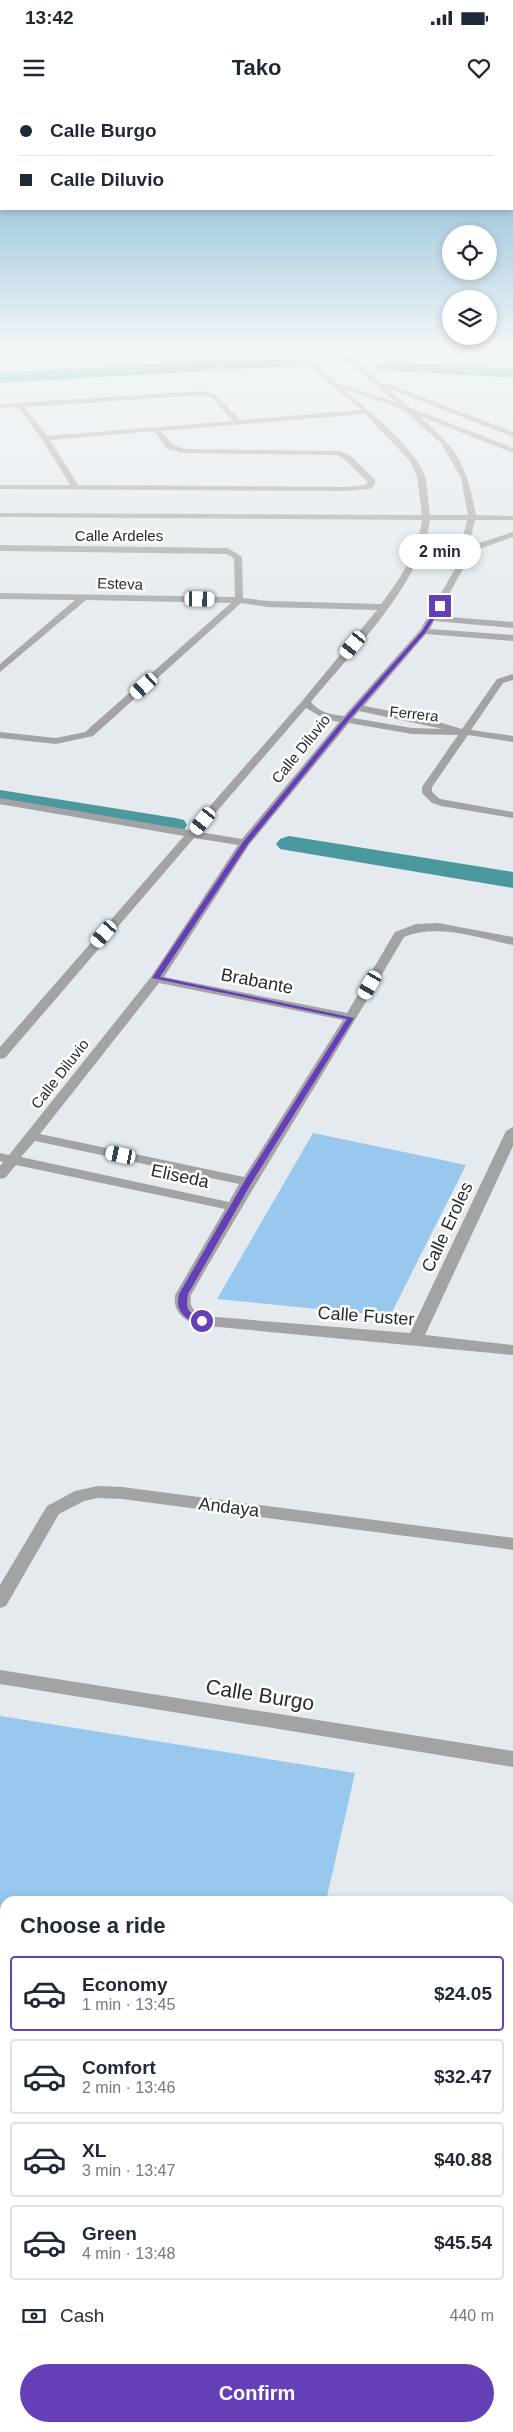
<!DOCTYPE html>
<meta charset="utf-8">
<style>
body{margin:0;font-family:Arial,sans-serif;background:#f2f2f3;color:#1f2937;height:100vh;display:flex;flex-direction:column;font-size:19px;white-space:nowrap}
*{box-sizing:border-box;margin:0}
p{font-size:16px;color:#747a83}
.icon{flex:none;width:28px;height:28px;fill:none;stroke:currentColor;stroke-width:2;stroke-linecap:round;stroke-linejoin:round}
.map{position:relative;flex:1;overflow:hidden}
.sheet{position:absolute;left:0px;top:1796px;width:514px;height:536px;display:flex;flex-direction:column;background:#fff;border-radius:15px 15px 0 0;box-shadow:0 2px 8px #0003}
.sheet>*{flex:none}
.banner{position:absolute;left:0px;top:0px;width:514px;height:110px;box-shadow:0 2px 8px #0003;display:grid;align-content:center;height:110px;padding:0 20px;background:#fff}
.buttons{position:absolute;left:442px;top:125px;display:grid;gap:10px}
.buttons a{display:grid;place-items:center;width:55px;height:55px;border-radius:50%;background:#fff;box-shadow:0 2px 8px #0003;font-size:25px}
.end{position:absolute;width:22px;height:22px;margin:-11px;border:6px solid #643fb7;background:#fff;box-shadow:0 0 0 2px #fff}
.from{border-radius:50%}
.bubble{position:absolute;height:35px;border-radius:18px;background:#fff;box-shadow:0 2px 8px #0003;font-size:16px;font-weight:600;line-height:35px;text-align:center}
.car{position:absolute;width:15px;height:30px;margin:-15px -8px;border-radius:6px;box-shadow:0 0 4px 1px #0007;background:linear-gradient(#fff 24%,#345 0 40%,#fff 0 76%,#345 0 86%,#fff 0)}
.banner b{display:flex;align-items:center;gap:18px;height:48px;font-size:19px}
.banner b+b{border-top:1px solid #e0e1e3}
.banner i{width:12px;height:12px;background:#1f2937}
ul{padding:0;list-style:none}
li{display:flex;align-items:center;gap:15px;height:75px;margin:0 10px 8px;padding:0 10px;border:2px solid #e0e1e3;border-radius:5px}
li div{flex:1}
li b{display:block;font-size:19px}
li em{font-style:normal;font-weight:600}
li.selected{border-color:#643fb7}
li>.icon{width:45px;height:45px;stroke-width:1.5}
h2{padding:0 20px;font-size:22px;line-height:60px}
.pay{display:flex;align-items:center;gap:12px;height:55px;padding:0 20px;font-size:19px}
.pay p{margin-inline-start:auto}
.button{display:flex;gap:10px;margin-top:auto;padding:10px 20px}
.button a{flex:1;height:58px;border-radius:30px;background:#643fb7;color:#fff;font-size:20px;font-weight:600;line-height:58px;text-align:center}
.status{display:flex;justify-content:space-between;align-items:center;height:35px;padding:0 25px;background:#fff;direction:ltr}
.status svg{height:14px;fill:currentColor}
header{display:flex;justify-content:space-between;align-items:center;height:65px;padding:0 20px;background:#fff;font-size:22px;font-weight:600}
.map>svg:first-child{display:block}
.green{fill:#98c8ed}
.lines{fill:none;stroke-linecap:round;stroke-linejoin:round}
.canal{fill:#4c989f;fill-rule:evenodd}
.minor{fill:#a3a3a5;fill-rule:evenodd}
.route{fill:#643fb7}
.labels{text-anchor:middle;stroke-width:5;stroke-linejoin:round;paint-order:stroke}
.far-street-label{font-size:15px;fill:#282a2c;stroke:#fff}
.street-label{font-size:18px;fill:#282a2c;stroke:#fff}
.near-street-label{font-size:21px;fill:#282a2c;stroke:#fff}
</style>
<div class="status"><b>13:42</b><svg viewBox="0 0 49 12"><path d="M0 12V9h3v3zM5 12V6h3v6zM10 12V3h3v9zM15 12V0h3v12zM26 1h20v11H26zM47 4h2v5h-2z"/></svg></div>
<header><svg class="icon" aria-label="menu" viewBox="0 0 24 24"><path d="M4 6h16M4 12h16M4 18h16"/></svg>Tako<svg class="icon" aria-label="heart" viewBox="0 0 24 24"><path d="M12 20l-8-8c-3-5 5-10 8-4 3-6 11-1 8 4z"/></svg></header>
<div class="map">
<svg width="513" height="2332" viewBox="0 0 513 2332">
<rect width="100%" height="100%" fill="#e4eaee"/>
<!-- green -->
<g class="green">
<path d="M313 1033 466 1065 390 1216 217 1199Z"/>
<path d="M0 1616 355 1673 326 1801H5V1811L0 1810Z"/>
</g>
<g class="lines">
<!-- canal -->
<g class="canal">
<path d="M292 258 300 263 297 266 0 283V273L179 262Z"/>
<path d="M384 262 513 268V278L379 270 376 267Z"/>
<path d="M0 690 175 718 184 720 187 725 184 730 175 732 0 704Z"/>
<path d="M289 736 513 772V788L280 749 276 744 280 739Z"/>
</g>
<!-- minor -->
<g class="minor">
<path d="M286 247H293L337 283 395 302 331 247 452 249 468 247 465 251 452 253 343 251 384 285 389 284 513 332V337L387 288 409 307 513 348V353L419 316C459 351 466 363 476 415L513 416V420H475L468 449 476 444 513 432V437L482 448 466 458 464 467 437 516 513 522V528L434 521 430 529 513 535V541L426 534 364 606 422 617 462 629 497 579 513 574V580L503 583 471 630 513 636V642L468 635 432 687V692L440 699 513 712V718L441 706 432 703 422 693V687L458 635 412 634 349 623 249 745 164 877 347 913 395 832 416 824 438 823 513 837V845C478 838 438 823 404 837 334 958 259 1075 191 1195 189 1207 193 1211 204 1216L410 1233 506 1031 513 1027V1046L425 1235 513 1245V1255L197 1225C182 1219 173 1211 175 1195L225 1109 16 1065 5 1078 0 1079V1066L3 1062 0 1061V1053L9 1055 151 877 238 745 194 738 5 958 0 959V947L184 736 0 704V698L189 730 303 600 377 510 268 507 241 503 93 636 56 644 0 638V632L56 638 85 632 231 503 86 500 0 572V564L75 500 0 499V493L235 497 234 458 226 454 0 451V445L228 448 242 457 243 498 268 501 381 504C401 478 417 453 422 420L0 417V413L422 415 417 376 410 361 365 314 161 331 173 345 184 349 341 351 351 356 375 380V384L370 389 344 391 0 389V385H70L42 339 18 307 0 308V304L202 291 215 294 240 320 361 310ZM343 289 404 310 441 343 461 378 468 415H430C428 403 428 388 425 376 417 350 365 307 343 289ZM202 295 211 297 233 321 47 336 25 307ZM154 331 167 349 184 353 337 355 345 360 368 382 365 385 344 387 78 385 50 340ZM430 420H467L456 467 420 530 344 616C332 615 318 612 311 602 351 553 422 483 430 420ZM306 608 325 619 339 622 242 739 199 732ZM359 611 443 629 412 628 353 618ZM159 883 343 920 244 1077 40 1034ZM35 1041 239 1084 229 1102 21 1057Z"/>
<path d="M98 1386 122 1387 513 1438V1450L122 1399 98 1398 84 1401 59 1414 6 1506 0 1508V1485L47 1406 75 1391Z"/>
<path d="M0 1570 513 1651V1667L0 1584Z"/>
<path d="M0 1838 5 1839V1857L0 1856Z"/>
<path d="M509 1921 513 1922V1942L509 1941Z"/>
<path d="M0 2190 5 2191V2215L0 2214Z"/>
<path d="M509 2285 513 2286V2312L509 2311Z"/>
</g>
</g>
<!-- sky -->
<linearGradient id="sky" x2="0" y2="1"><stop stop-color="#69a9cb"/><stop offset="0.43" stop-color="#f3f6f7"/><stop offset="1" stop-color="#f3f6f7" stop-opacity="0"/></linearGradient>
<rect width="513" height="574" fill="url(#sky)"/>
<!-- route -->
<path class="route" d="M438 505 442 506 426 532 348 621 248 744 160 877 354 918 252 1082 188 1194C184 1217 194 1211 206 1221 199 1227 184 1219 180 1210 177 1205 178 1200 179 1194L244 1082 347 919 152 878 243 742 344 619 422 531Z"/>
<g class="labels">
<!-- far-street labels -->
<g class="far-street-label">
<text x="119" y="441">Calle Ardeles</text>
<text transform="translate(120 484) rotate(2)" y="5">Esteva</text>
<text transform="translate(414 614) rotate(6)" y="5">Ferrera</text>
<text transform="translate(301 649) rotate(-51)" y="5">Calle Diluvio</text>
<text transform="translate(60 974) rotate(-52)" y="5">Calle Diluvio</text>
</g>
<!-- street labels -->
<g class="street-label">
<text transform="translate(257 881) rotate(11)" y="6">Brabante</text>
<text transform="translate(180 1076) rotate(12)" y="6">Eliseda</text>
<text transform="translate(447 1127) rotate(-65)" y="6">Calle Eroles</text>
<text transform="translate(366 1216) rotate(4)" y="6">Calle Fuster</text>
<text transform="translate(229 1407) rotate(7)" y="6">Andaya</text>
</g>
<!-- near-street labels -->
<g class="near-street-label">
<text transform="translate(260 1595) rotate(9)" y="7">Calle Burgo</text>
</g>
</g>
</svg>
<div class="buttons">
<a><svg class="icon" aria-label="locate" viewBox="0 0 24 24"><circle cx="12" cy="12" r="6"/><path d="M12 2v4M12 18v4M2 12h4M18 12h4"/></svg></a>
<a><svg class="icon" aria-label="layers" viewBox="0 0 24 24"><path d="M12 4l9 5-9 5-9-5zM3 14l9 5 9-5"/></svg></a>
</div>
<i class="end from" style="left:202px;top:1221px"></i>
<i class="end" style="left:440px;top:506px"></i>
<div class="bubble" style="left:399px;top:434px;width:82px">2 min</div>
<i class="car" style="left:200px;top:499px;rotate:91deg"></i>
<i class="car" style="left:353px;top:545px;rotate:219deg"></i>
<i class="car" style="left:144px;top:586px;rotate:228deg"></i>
<i class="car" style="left:203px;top:721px;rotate:219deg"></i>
<i class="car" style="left:104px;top:834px;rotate:221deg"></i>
<i class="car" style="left:370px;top:885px;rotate:210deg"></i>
<i class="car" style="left:121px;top:1055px;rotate:282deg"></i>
<div class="banner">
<b><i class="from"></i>Calle Burgo</b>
<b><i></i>Calle Diluvio</b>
</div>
<section class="sheet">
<h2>Choose a ride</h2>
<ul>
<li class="selected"><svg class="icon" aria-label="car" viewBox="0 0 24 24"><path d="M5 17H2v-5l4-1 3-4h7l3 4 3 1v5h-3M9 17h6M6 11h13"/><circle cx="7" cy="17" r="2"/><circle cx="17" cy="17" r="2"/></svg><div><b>Economy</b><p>1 min · 13:45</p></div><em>$24.05</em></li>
<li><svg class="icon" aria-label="car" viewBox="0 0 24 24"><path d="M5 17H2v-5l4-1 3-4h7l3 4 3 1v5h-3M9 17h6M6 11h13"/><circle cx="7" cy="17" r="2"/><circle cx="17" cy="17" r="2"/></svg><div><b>Comfort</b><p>2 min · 13:46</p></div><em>$32.47</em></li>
<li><svg class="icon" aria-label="car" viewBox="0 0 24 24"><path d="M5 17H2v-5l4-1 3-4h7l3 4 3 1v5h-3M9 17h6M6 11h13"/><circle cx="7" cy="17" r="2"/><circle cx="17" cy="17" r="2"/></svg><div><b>XL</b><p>3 min · 13:47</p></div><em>$40.88</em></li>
<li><svg class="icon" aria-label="car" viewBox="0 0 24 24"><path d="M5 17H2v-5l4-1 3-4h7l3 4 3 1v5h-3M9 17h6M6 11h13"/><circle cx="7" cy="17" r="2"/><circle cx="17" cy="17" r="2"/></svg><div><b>Green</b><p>4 min · 13:48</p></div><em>$45.54</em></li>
</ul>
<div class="pay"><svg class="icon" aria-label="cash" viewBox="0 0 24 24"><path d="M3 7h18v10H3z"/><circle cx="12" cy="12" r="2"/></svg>Cash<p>440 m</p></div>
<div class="button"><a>Confirm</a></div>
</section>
</div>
